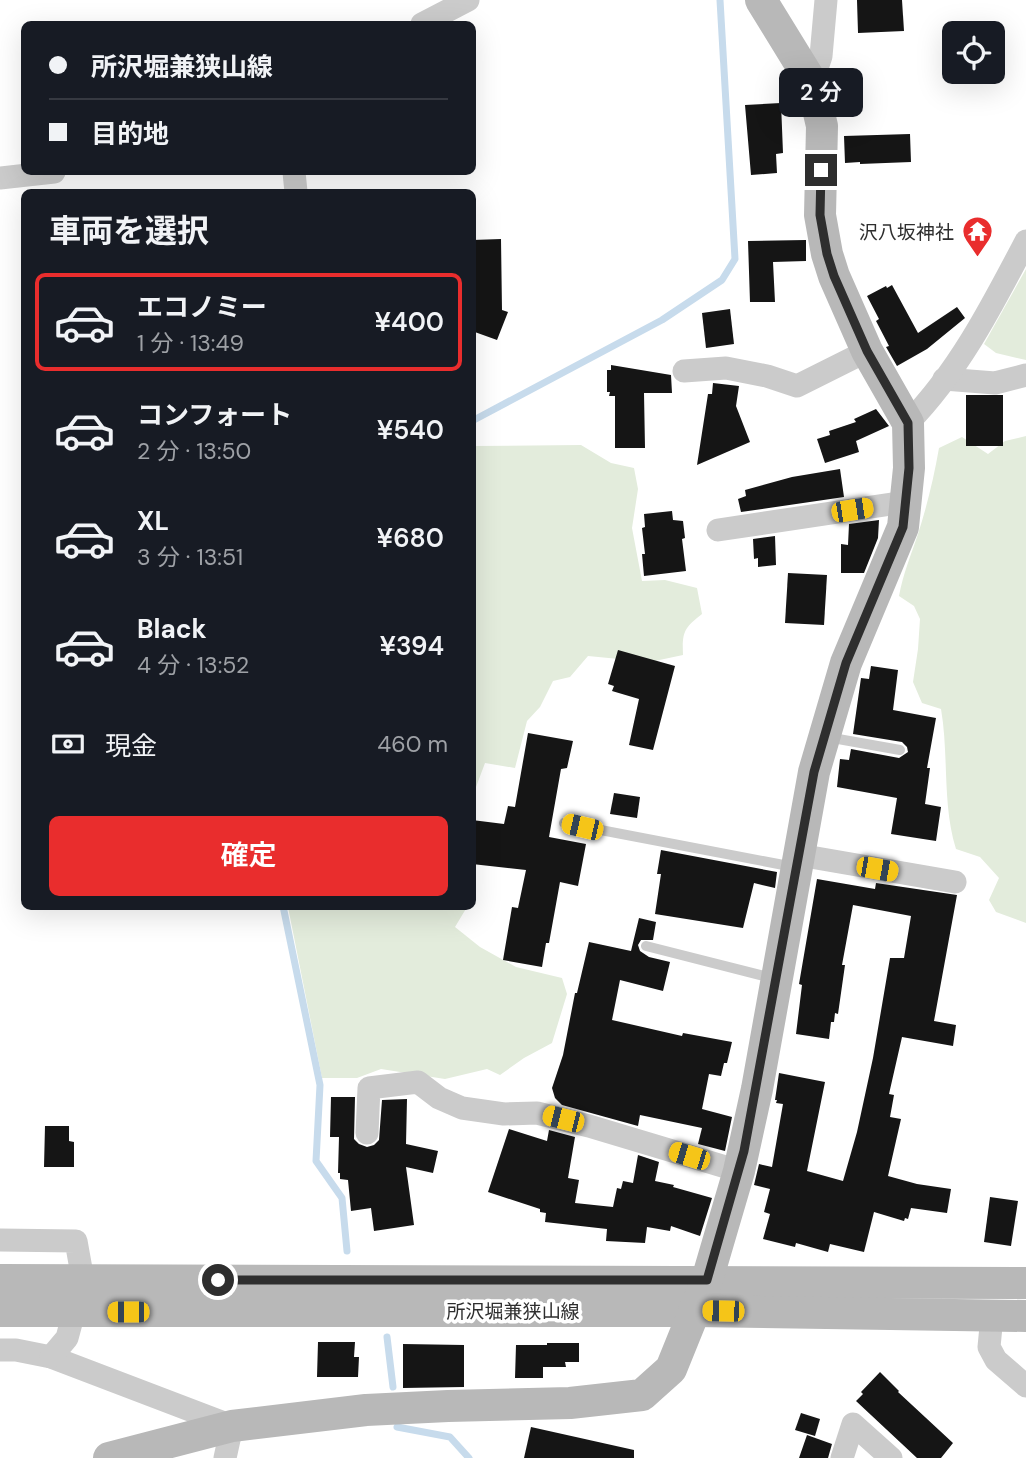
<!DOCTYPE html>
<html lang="ja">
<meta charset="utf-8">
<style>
body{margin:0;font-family:"DM Sans","Noto Sans JP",sans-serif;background:#20242c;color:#f1f3f6;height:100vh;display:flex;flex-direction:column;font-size:26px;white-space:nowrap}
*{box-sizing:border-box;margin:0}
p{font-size:23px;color:#9ea1a6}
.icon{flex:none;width:38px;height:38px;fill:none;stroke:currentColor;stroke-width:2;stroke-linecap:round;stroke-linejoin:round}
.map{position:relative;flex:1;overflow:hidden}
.sheet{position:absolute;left:21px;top:189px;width:455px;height:721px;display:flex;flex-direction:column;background:#171b24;border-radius:10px;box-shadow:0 7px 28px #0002}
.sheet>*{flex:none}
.hud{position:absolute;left:21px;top:21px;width:455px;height:154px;border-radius:10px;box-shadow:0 7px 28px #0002;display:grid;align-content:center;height:154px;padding:0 28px;background:#171b24}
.tools{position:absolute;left:942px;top:21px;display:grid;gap:14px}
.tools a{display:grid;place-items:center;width:63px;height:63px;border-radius:10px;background:#171b24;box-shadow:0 7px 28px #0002;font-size:35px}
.end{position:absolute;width:32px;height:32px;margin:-16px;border:9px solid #2e2e2e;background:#fff;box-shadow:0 0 0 4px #fff}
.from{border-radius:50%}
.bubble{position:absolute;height:49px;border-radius:10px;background:#171b24;box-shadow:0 7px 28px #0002;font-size:23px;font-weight:600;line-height:49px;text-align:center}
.car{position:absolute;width:21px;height:42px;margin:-21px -10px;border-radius:9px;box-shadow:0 0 5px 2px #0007;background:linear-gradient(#f5c518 24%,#345 0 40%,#f5c518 0 76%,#345 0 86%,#f5c518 0)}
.hud b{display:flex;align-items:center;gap:24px;height:66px;font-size:26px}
.hud b+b{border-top:2px solid #363941}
.hud i{width:18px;height:18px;background:#f1f3f6}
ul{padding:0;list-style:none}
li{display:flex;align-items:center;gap:21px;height:98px;margin:0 14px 10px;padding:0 14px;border:4px solid transparent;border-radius:10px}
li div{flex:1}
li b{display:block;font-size:26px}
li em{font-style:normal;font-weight:600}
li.on{border-color:#e92d2d}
li>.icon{width:63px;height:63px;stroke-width:1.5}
h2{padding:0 28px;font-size:32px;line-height:84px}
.pay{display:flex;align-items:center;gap:18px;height:77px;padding:0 28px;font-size:26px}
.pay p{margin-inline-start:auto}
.button{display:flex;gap:14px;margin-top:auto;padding:14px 28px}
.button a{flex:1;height:80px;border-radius:10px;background:#e92d2d;color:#fff;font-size:28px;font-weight:600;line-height:80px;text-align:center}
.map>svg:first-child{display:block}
.green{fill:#e3ecdc}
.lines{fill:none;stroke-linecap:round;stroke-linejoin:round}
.stream{stroke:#c7dbec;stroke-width:7}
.building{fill:#151515}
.lane{stroke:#cbcbcb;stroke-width:10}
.street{stroke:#cbcbcb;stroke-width:23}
.secondary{stroke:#b8b8b8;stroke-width:32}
.route{stroke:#2e2e2e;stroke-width:9}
.labels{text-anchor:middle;stroke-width:7;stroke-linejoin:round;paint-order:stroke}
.poi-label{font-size:19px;fill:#2e2e2e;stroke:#fff;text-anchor:end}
.street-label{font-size:19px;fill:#2e2e2e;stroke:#fff}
</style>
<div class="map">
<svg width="1026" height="1458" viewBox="0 0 1026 1458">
<rect width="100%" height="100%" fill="#fff"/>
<!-- green -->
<g class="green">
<path d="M1026 269V360L996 353 984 344Z"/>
<path d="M1026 436V923L996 912 989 900 999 878 980 857 956 849C942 804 949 755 941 709L922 703 913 682 918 649 920 619 914 606 899 596C903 574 911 555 918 534 927 506 934 477 939 448L962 437 988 454 1005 441Z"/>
<path d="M581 445 611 463 634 468 638 489 632 528 642 581 665 580 697 588 702 614C684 628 682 632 683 655L650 662 588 656 570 677 553 681 540 707 527 721 515 768 485 763 473 795V446Z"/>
<path d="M288 907H467L455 927 480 947 516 967 562 978 567 994 552 1043 524 1058 500 1075 487 1069 445 1079 381 1069 357 1078H322Z"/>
</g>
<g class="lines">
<!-- stream -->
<g class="stream">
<path d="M472 421 662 320 722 280 735 259 720 0"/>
<path d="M283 906 320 1085 316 1161 342 1198 347 1251"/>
<path d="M387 1337 393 1387"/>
<path d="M397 1427 450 1437 469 1458"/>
</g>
</g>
<!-- building -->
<g class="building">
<path d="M857 0H902L904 31 858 33Z"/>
<path d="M781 103 783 153 776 154 777 173 751 175 745 105Z"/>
<path d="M910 134 911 162 860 164V162L845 163 844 136Z"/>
<path d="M501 239 502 310 508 312 497 340 472 331V240Z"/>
<path d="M806 240V261L773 262 775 302H750L748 241Z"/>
<path d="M892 285 918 333 957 307 965 318 927 349 897 366 886 347 889 346 876 321 879 319 867 296 886 286 887 288Z"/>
<path d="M730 309 734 344 706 348 702 313Z"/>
<path d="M611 365 671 375 672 393H644L645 448H615V396H609L610 392H607V370H611Z"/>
<path d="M713 383 739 386 736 406 750 442 697 465 708 394H712Z"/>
<rect x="966" y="395" width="37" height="51"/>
<path d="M876 409 889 426 856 441 859 452 825 463 817 439 830 435 829 431 856 422 854 419Z"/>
<path d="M840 469 844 497 741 512 738 499 746 496 745 490 792 477Z"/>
<path d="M672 511 673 520 683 521 685 538 682 539 686 571 644 576 642 554H645L642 528 645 527 644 514Z"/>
<path d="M879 520 878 538 864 573H841V544L848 545 849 524Z"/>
<path d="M775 536 776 565 758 567V558L754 559 753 539Z"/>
<path d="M788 573 827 575 824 625 785 623Z"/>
<path d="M618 650 675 666 653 750 629 745 639 699 612 691 614 686 608 684Z"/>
<path d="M871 666 898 670 893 710 936 718 927 768H930L925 804 941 807 936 841 891 834 897 798 837 787 840 759 849 760 851 749 899 758 908 752 907 747 902 742 853 734 861 678 869 679Z"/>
<path d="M528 733 573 741 567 768 561 769 549 837 586 844 578 886 560 882 549 943H546L542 967 503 960 512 907 518 908 526 870 472 864V820L504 824 508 806 515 807Z"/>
<path d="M614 793 640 797 637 818 610 814Z"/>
<path d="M661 850 777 872 775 888 754 883 743 928 655 914 661 874H657Z"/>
<path d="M817 879 875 889 876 883 957 895 934 1021 956 1025 953 1046 902 1037 889 1094 894 1095 890 1117 901 1119 888 1176 917 1184 951 1189 947 1213 911 1208 908 1219 905 1218 904 1221 874 1212 864 1252 830 1244 828 1252 796 1243 795 1247 763 1239 770 1214 764 1212 770 1189 754 1185 759 1164 772 1167 783 1104 776 1103 777 1100H775L779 1073 825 1082 807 1171 843 1181 857 1132 873 1058 890 958H904L911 916 853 905 842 965H845L838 1014 835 1013 834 1022H831L829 1039 796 1034 802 985 799 984Z"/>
<path d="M639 918 656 922 653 940H641L638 945 640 951 649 957 670 962 663 991 620 980 612 1020 682 1036 683 1033 732 1042 727 1063H724L721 1076 709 1074 702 1109 732 1117 725 1151 698 1144 702 1128 640 1115 638 1126 562 1105 555 1098 552 1088 563 1055 575 993H577L589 942 631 951Z"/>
<path d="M331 1097H355L354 1139 359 1144 367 1147 374 1145 379 1140 382 1100 407 1099 406 1144 438 1151 433 1173 406 1167 414 1225 374 1231 371 1208 351 1211 348 1180 340 1179V1173H338L339 1137H330Z"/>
<path d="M45 1126H69V1141L74 1142V1167H44Z"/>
<path d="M509 1129 547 1141 549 1130 575 1137 568 1178 579 1180 575 1203 613 1207 617 1188 621 1189 623 1181 633 1183 638 1155 659 1162 655 1181 674 1185 673 1187 712 1198 700 1236 671 1226 670 1231 647 1227 645 1243 606 1241 607 1229 545 1222 546 1213 540 1212V1209L488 1192Z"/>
<path d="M990 1197 1018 1201 1011 1246 984 1242Z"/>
<path d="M318 1342H355L354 1357H359L358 1377H317Z"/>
<path d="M547 1343H579V1362H565L566 1367H543V1378H515L516 1345H547Z"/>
<path d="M403 1344 464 1345V1387L403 1388Z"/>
<path d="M880 1372 899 1391 898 1392 953 1443 941 1458H917L856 1401 863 1394 861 1392Z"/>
<path d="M801 1413 820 1419 815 1436 795 1430Z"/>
<path d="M531 1427 634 1450V1458H524Z"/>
<path d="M807 1435 832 1444 828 1458H799Z"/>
</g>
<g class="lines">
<!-- lane -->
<g class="lane">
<path d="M827 737 900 750"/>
<path d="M564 823 794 867"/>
<path d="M646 946 772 978"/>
</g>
<!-- street -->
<g class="street">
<path d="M422 24 468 0"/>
<path d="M812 83 821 56 826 0"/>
<path d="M294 172 296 192"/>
<path d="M0 178 54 172"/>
<path d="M684 371 726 368 767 376 797 386 867 351"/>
<path d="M944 379 995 383 1026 375"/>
<path d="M908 423C959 371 993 304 1026 241"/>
<path d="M718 530 905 502"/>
<path d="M799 855 955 882"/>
<path d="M367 1133 369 1088 418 1082 439 1098 462 1108 504 1114 537 1113 589 1126 739 1171"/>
<path d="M0 1240 76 1241 83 1280"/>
<path d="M992 1316 989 1347 996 1360 1026 1386"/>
<path d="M0 1350H16L51 1357 232 1426 225 1458"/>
<path d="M51 1357 67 1338 74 1312"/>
<path d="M842 1458 853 1424 891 1458"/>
</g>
<!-- secondary -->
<g class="secondary">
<path d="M0 1280 1026 1283"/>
<path d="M0 1311H696L1026 1316"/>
<path d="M109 1458 232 1426 366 1410 448 1406 570 1403 642 1395 671 1369 707 1280 739 1171 757 1089 814 772 846 663 903 527 909 468 908 423 867 351 834 276 827 254 820 215 822 126 812 83 761 0"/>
</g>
</g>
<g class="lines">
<!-- route -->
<path class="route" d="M218 1280H707L744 1151 814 772 846 663 903 527 909 468 908 423 867 351 834 276 827 254 820 215 821 170"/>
</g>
<!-- icons -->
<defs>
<symbol id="temple-pin" viewBox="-11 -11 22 30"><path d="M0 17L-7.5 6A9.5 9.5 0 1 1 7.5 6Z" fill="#e92d2d" stroke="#fff"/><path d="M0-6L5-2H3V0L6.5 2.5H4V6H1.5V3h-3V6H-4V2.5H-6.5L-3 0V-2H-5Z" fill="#fff"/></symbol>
</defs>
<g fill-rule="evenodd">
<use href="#temple-pin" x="960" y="214" width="35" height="47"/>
</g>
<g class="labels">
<!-- poi labels -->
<g class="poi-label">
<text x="954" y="239">沢八坂神社</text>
</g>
<!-- street labels -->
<g class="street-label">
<text x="513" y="1318">所沢堀兼狭山線</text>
</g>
</g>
</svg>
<div class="tools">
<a><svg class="icon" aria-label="locate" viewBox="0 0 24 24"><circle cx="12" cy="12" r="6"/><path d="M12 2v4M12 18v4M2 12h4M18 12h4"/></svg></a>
</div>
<i class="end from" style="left:218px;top:1280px"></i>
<i class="end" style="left:821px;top:170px"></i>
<div class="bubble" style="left:779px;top:68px;width:84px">2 分</div>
<i class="car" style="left:852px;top:510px;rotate:81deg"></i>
<i class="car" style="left:582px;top:827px;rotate:283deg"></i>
<i class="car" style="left:877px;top:869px;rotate:100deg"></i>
<i class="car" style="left:563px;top:1119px;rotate:284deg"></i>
<i class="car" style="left:689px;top:1156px;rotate:287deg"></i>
<i class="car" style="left:723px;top:1311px;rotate:271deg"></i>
<i class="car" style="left:128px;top:1312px;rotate:270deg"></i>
<div class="hud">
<b><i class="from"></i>所沢堀兼狭山線</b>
<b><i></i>目的地</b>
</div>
<section class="sheet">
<h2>車両を選択</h2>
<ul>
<li class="on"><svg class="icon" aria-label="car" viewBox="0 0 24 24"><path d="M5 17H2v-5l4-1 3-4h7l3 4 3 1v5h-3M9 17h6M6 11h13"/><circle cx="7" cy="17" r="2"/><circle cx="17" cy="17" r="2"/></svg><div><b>エコノミー</b><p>1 分 · 13:49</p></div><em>¥400</em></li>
<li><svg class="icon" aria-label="car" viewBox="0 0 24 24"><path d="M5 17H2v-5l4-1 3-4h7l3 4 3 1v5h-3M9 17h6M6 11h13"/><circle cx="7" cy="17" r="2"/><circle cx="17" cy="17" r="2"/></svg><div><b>コンフォート</b><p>2 分 · 13:50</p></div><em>¥540</em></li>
<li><svg class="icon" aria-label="car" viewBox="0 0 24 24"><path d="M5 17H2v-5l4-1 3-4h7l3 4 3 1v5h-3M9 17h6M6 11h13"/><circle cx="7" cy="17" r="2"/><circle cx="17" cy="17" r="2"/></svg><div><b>XL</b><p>3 分 · 13:51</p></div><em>¥680</em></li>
<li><svg class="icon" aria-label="car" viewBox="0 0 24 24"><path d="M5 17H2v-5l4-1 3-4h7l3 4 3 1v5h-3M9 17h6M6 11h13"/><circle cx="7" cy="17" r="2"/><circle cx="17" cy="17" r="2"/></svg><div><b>Black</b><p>4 分 · 13:52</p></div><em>¥394</em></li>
</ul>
<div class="pay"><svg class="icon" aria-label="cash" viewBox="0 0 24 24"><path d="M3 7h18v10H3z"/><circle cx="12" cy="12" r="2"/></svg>現金<p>460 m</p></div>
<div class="button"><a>確定</a></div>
</section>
</div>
